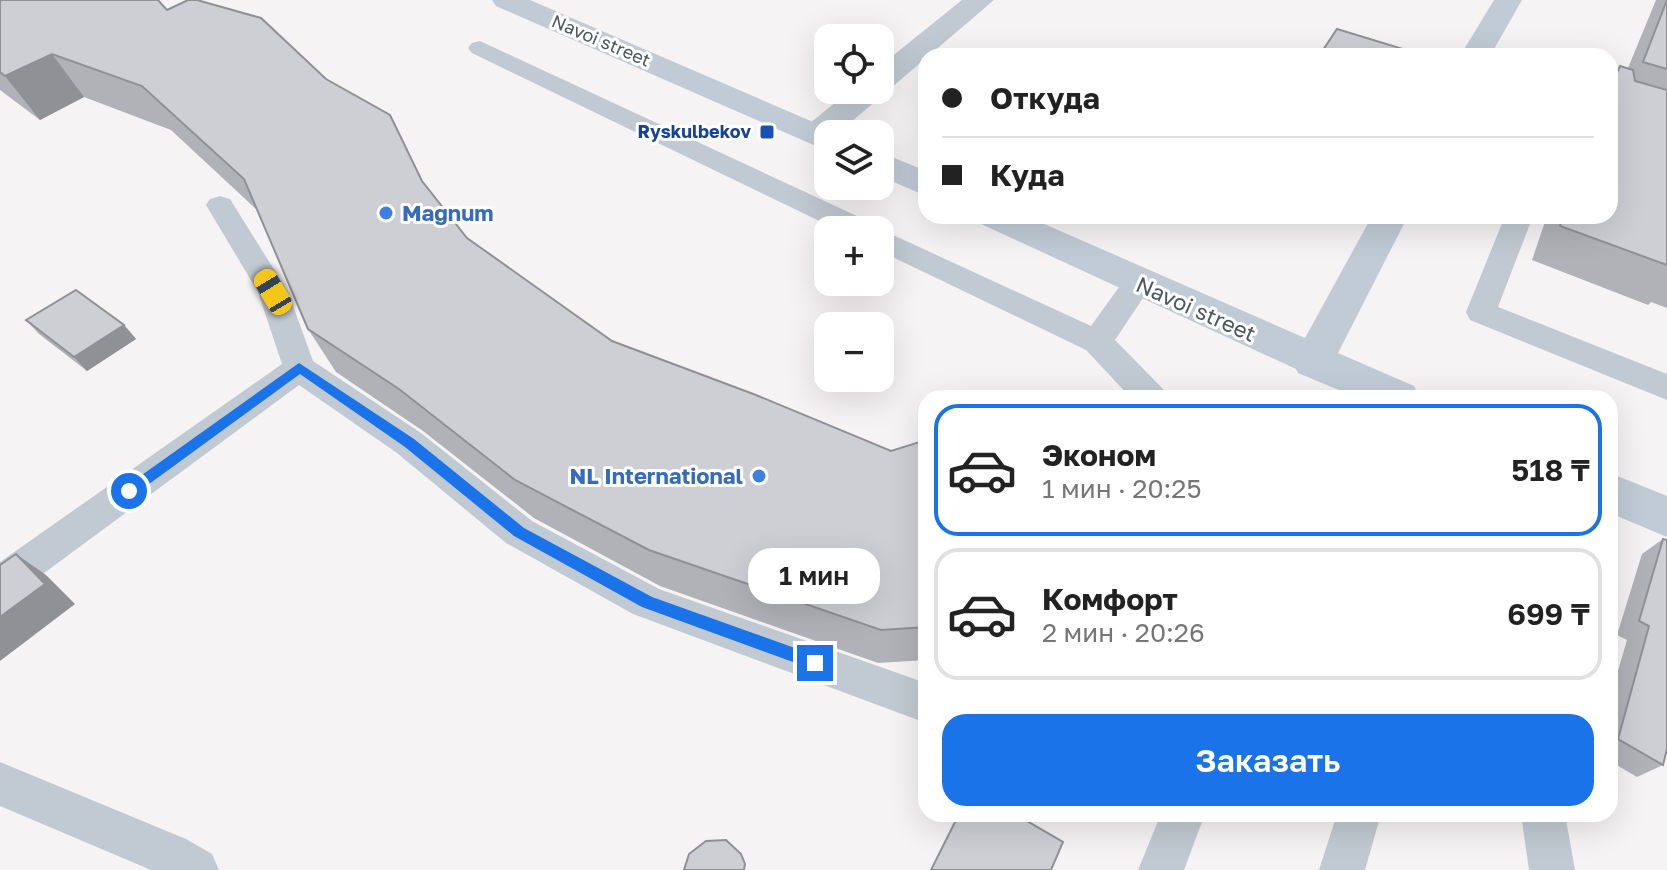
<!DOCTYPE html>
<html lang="ru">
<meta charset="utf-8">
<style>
body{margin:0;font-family:"Golos Text",sans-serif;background:#f6f6f6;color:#222;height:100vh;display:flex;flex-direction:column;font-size:30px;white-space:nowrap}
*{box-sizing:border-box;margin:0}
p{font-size:26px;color:#767676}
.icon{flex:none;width:44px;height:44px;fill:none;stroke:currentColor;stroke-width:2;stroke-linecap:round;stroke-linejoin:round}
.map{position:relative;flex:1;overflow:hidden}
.panel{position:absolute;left:918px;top:390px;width:700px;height:432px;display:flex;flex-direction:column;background:#fff;border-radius:24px;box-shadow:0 8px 32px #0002}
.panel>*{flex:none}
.hud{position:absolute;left:918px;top:48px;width:700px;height:176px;border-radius:24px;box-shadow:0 8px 32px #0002;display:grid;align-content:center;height:176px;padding:0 24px;background:#fff}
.tools{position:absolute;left:814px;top:24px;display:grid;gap:16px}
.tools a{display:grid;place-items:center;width:80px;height:80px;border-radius:16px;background:#fff;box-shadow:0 8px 32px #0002;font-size:40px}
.end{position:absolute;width:36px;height:36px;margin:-18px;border:10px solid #1a73e8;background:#fff;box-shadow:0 0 0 4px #fff}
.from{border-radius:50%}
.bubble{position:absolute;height:56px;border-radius:24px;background:#fff;box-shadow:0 8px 32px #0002;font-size:26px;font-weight:600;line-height:56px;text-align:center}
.car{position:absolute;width:24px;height:48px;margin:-24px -12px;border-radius:10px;box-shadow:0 0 6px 2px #0007;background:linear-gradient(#f5c518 24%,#345 0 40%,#f5c518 0 76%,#345 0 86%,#f5c518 0)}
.hud b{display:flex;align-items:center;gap:28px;height:76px;font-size:30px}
.hud b+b{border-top:2px solid #e0e0e0}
.hud i{width:20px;height:20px;background:#222}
ul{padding:14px 0 0;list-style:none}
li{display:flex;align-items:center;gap:24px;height:132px;margin:0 16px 12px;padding:0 8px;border:4px solid #e0e0e0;border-radius:24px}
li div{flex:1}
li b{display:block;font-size:30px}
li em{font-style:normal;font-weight:600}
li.active{border-color:#1a73e8}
li>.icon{width:72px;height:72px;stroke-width:1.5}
.action{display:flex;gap:16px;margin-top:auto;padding:16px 24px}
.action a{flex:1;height:92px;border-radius:24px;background:#1a73e8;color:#fff;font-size:32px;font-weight:600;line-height:92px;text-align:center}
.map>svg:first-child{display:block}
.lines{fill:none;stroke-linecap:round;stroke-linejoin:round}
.lane{fill:#c1cad2;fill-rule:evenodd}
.street{fill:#c1cad2;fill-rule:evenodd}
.secondary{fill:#c1cbd6;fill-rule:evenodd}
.wall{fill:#b0b2b7}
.shaded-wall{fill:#909195}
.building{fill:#cdcfd5;stroke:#909195;stroke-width:2}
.route{fill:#1a73e8}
.transit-dot{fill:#1a4fb4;stroke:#fff;stroke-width:3}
.shop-dot{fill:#3f7fe0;stroke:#fff;stroke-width:3}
.labels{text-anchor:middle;stroke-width:6;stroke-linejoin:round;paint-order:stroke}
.far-street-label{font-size:18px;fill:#4a5661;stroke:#fff}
.far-transit-label{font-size:18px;font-weight:bold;fill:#164399;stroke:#fff;text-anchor:end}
.shop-label{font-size:22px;font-weight:bold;fill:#366cbe;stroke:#fff;text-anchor:start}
.street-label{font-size:22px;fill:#4a5661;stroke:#fff}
</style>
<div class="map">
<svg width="1667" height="870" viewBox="0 0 1667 870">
<rect width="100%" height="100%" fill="#f5f3f3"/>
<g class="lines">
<!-- lane -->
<g class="lane">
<path d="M480 41 872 223 876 230H838L472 53 468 48 472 43Z"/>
<path d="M220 196 230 199 288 292 313 361 421 433 532 521 659 589 926 683V723L633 614 506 543 397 453 299 385 13 596 0 601V562L282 364 258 292 206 205 210 199Z"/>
<path d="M1505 216H1533L1498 307 1667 374V400L1470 320 1466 312Z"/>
<path d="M880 229 1091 326 1127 276 1138 273 1149 276 1153 283 1115 340 1163 389 1167 398H1131L1086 350 880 251Z"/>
<path d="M0 762 186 839 212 854 219 870H151L0 806Z"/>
<path d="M1161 814H1205L1184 870H1138Z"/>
<path d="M1337 814H1381L1365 870H1319Z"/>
<path d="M1521 814H1565L1575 870H1529Z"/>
</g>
<!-- street -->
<path class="street" d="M962 0H994L837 134H828V141L817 144 805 141 800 134 805 127 851 90H880V66Z"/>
<!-- secondary -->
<g class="secondary">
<path d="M492 0H530L841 134H828V149L816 146 496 6Z"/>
<path d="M1494 0H1522L1490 56H1460Z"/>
<path d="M880 152 926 171V196L880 176Z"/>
<path d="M976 216H1026L1305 338 1372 216H1408L1338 353 1414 386 1420 398H1358L1298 373 1296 369 981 224Z"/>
<path d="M1610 473 1667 496V537L1610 513Z"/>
</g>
</g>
<!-- wall -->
<g class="wall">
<path d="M0 0 167 10 422 181 467 238 612 341 891 451 926 440V660L878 663 660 586 534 518 423 431 336 372 308 329 257 210 171 130 84 97 40 120 0 90Z"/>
<path d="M1656 0H1667V308L1651 302 1648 305 1532 260 1547 216H1610V79L1620 66 1628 68Z"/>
<path d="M26 320 124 325 136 339 87 371 39 334Z"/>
<path d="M1663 539V765L1637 777 1610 761V698L1627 640 1617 635 1642 554Z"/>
</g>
<!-- shaded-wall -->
<g class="shaded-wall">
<path d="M52 54 84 97 40 120 5 76Z"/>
<path d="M124 325 136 339 87 371 74 357Z"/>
<path d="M16 554 46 575 75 604 0 661V617Z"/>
</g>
<!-- building -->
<g class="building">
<path d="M0 0H158L167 10 188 0H197L261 18 326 79 390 115 422 181 467 238 612 341 756 395 891 451 926 440V627L881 630 649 550 515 480 399 389 308 329 244 179 142 86 52 54 5 76 0 72Z"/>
<path d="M1667 0V69L1643 62Z"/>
<path d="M1337 29 1403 49 1399 56H1319Z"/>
<path d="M1620 66 1633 70 1635 81 1667 90V265L1560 226 1563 216H1610V89Z"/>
<path d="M76 290 124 325 74 357 26 320Z"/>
<path d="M1663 539 1667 540V749L1663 765 1618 739 1649 626 1639 621Z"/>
<path d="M16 554 45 584 0 617V565Z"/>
<path d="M959 814H1015L1063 842 1051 870H931Z"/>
<path d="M726 840 741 854 745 864 744 870H684L689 854 706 841Z"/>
</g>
<!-- route -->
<path class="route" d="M299 363 414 439 524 528 652 597 820 657V668L815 670 642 607 514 536 405 447 300 374 134 495H125V487Z"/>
<!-- markers -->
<rect class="transit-dot" x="759" y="124" width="16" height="16" rx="4"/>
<g class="shop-dot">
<circle cx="386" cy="213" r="8"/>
<circle cx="759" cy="476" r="8"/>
</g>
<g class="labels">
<!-- far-street labels -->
<g class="far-street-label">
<text transform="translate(601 41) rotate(23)" y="6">Navoi street</text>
</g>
<!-- far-transit labels -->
<g class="far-transit-label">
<text x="751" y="138">Ryskulbekov</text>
</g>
<!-- shop labels -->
<g class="shop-label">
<text x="402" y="221">Magnum</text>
<text x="743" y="484" text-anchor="end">NL International</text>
</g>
<!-- street labels -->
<g class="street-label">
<text transform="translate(1196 309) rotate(24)" y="8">Navoi street</text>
</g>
</g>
</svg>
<div class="tools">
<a><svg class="icon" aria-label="locate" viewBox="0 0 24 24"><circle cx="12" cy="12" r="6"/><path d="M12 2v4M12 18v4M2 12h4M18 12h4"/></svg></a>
<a><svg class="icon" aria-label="layers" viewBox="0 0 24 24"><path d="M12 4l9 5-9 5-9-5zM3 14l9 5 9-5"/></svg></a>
<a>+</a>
<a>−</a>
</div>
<i class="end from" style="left:129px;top:491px"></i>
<i class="end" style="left:815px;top:663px"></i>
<div class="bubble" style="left:748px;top:548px;width:132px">1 мин</div>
<i class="car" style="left:273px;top:292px;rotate:329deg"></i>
<div class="hud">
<b><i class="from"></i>Откуда</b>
<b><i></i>Куда</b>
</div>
<section class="panel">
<ul>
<li class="active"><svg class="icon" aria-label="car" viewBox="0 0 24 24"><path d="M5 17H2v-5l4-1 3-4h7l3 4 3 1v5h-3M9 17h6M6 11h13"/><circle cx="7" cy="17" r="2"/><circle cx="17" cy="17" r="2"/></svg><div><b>Эконом</b><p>1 мин · 20:25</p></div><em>518 ₸</em></li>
<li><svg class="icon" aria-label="car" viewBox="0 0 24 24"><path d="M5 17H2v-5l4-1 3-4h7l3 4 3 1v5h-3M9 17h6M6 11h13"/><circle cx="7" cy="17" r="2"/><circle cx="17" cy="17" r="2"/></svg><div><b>Комфорт</b><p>2 мин · 20:26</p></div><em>699 ₸</em></li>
</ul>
<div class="action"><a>Заказать</a></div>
</section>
</div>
